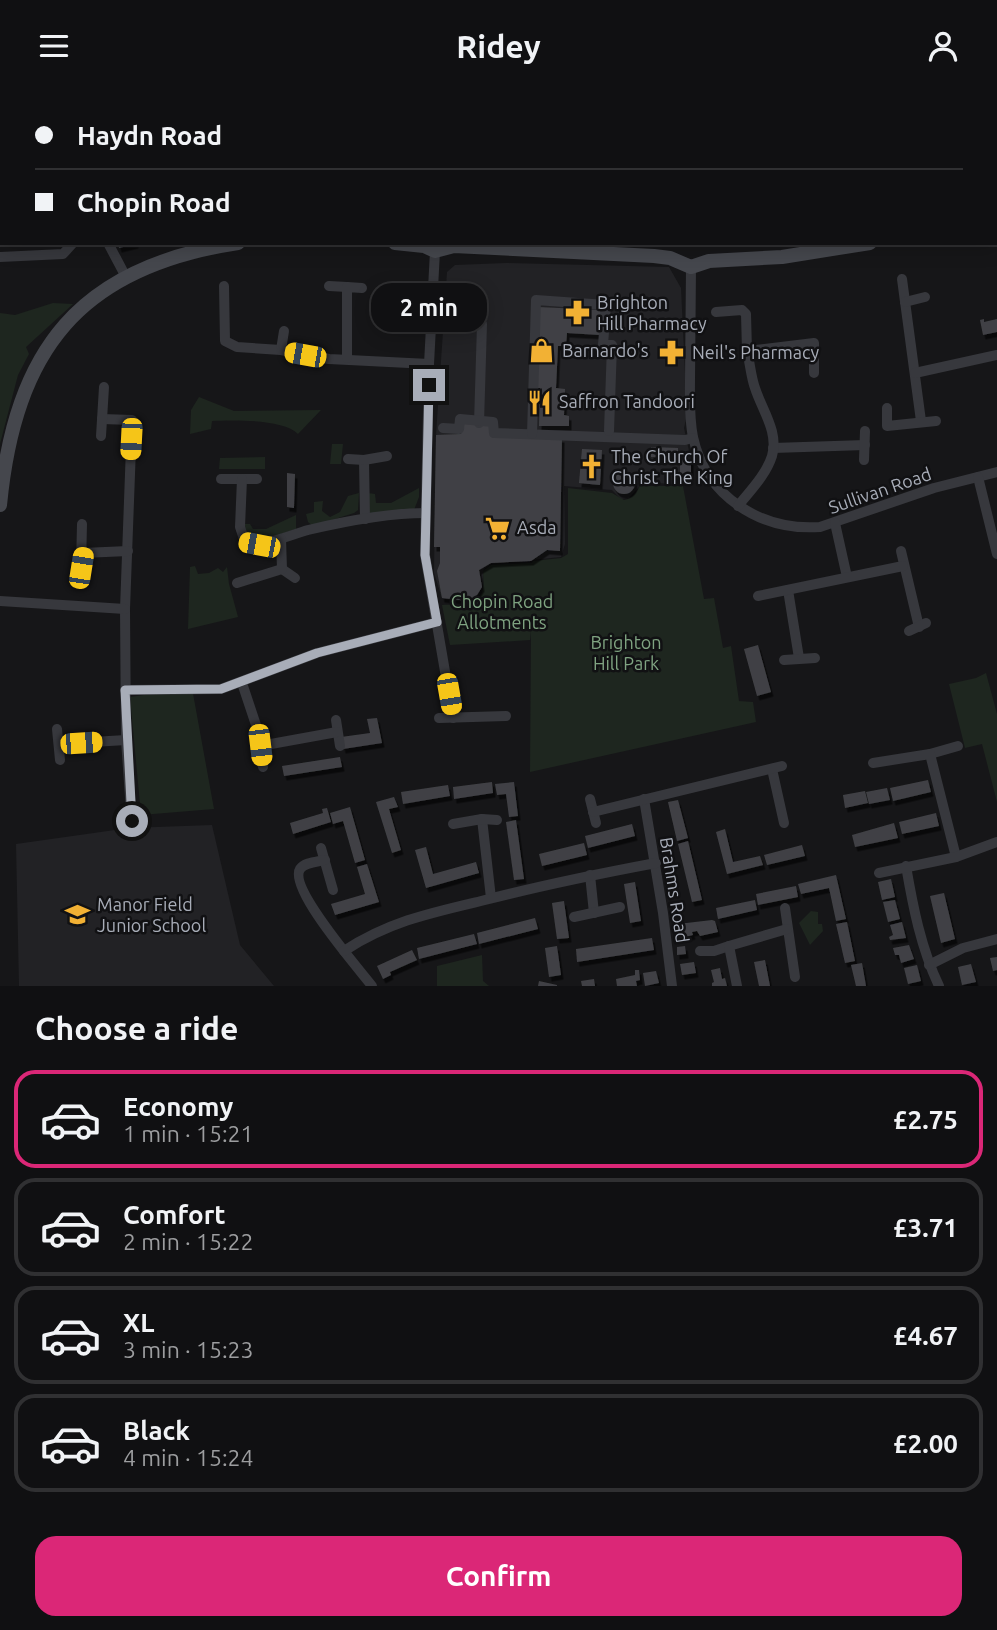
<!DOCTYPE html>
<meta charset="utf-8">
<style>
body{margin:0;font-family:Ubuntu,sans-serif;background:#1e1e20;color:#f1f3f6;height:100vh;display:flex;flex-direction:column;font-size:26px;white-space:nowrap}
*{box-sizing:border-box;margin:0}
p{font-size:23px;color:#9c9d9f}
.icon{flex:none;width:38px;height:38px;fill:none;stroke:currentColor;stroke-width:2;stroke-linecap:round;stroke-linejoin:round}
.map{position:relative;height:895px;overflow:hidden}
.panel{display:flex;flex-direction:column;background:#101012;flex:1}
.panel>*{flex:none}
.hud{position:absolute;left:0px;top:0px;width:998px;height:154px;box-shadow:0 4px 18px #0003,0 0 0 2px #303032;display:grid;align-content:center;height:154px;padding:0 35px;background:#101012}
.end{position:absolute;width:32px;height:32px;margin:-16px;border:9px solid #a8adb8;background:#111;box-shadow:0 0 0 4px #111}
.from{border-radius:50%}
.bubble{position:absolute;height:49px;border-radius:21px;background:#101012;box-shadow:0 4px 18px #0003,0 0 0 2px #303032;font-size:23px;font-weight:700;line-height:49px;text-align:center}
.car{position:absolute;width:21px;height:42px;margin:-21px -10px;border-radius:9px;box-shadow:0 0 5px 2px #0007;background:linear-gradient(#f5c518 24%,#345 0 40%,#f5c518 0 76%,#345 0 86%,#f5c518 0)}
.hud b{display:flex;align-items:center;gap:24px;height:66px;font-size:26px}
.hud b+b{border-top:2px solid #303032}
.hud i{width:18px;height:18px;background:#f1f3f6}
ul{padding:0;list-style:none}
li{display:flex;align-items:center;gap:21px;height:98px;margin:0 14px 10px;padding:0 21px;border:4px solid #303032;border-radius:21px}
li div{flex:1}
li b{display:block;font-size:26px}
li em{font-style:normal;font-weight:700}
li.active{border-color:#db2777}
li>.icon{width:63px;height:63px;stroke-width:1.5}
h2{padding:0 35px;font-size:32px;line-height:84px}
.action{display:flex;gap:14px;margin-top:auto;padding:14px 35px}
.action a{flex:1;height:80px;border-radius:21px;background:#db2777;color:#fff;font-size:28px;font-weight:700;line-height:80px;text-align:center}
header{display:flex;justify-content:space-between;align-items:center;height:91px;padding:0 35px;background:#101012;font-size:32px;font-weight:700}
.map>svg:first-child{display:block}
.built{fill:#222225}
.green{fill:#1e261f}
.building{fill:#404145;filter:url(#shadow)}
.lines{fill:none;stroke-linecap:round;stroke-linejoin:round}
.street{stroke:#37383d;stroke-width:10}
.secondary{stroke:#45474d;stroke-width:14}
.route{stroke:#a8adb8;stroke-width:9}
.labels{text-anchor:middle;stroke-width:5;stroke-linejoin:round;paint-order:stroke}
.poi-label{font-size:18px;fill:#a8adb8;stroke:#111113;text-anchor:start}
.street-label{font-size:18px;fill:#a8adb8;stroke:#111113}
.park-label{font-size:18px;fill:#7fa381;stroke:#111113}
</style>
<header><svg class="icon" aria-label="menu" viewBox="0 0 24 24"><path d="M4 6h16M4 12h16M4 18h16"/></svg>Ridey<svg class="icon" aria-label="person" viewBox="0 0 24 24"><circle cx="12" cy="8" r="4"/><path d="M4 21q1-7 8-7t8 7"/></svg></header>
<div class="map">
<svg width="997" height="895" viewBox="0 0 997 895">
<defs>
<filter id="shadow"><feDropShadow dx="2.5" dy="4.5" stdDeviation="0" flood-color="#0009"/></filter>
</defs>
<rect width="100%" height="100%" fill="#161618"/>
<!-- built -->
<g class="built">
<path d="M591 0H874L591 2Z"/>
<path d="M506 172 669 176 681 197 687 324 684 337 689 360V394L640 391 638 397 629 407 621 408 612 399 564 395 565 453 561 466 491 473 484 478 482 496 477 504 468 510H453L442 507 434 482 436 344 447 181 455 174Z"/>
<path d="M212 734 240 854 274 895H19L16 753 129 737Z"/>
</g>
<!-- green -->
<g class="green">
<path d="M53 212 73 213 26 256 29 263 18 284 0 353V222L15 224Z"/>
<path d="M199 306 234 320 321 319 298 343C284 328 233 329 212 330L211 338 190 343 191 319Z"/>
<path d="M332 353H343L341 373H330Z"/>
<path d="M265 366V378H219L220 367Z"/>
<path d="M641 392 651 395H683L704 508 714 507 723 557 731 555 739 610 753 611 756 631 530 681 531 540 530 549 450 554 442 514C456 513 479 516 483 498 484 492 483 485 483 480L491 474 532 472 533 470 561 467 568 463V397L612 402 624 409C633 408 638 400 641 392Z"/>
<path d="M419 397V406L414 419 365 425 368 402 375 403 376 412H391Z"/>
<path d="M359 402 358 419 354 422 313 435 308 431 306 423 314 421V411L323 410 322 420 330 426 340 421 348 405Z"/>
<path d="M296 424V438L266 448 250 449 243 433H250L253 438H266Z"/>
<path d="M195 475 198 483 209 482 218 477 223 481 227 476 229 493 238 526 188 538 190 476Z"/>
<path d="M986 582 997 623V711L982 653 965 657 949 593 976 587Z"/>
<path d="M192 597 214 718 141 724 130 606Z"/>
<path d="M811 820 818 821V833H822L823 840 810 854 799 832Z"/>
<path d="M482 864 483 890 489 895H437V875Z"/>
</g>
<!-- building -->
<g class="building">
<path d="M118 152H136V153L119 157Z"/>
<path d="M538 216 601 219 600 244 567 242 566 255H558L556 297 565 298 564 324 569 325V335H539L540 297H535Z"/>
<path d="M984 228V231L997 228V241L983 244 980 229Z"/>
<path d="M464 330 490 333V345L562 347 560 460 547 459 531 470 491 472 479 479 482 496 477 504 468 510 442 507 437 480 440 472V456H434L436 344 461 343Z"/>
<path d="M651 356 678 357V367L651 366Z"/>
<path d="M582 358 602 359 600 394 579 392Z"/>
<rect x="680" y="369" width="11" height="14"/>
<circle cx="624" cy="392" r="11"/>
<path d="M287 382 295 383 294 417 287 416Z"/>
<path d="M758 554 771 601 757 605 744 558Z"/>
<path d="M377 627 382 652 343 658 341 646 370 642 367 628Z"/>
<path d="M340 666 342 676 284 685 282 675Z"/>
<path d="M928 689 931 701 893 710 890 697Z"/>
<path d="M492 691 493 702 454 708 453 696Z"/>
<path d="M514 691 518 725 509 726 506 703 497 704 495 693Z"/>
<path d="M448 694 450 705 403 713 401 701Z"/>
<path d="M887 697 890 709 869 713 866 701Z"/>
<path d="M865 700 868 712 845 717 843 704Z"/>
<path d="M394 706 398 716 389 718 401 759 392 762 376 711Z"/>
<path d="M678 709 688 747 677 750 668 711Z"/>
<path d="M350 716 365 769 355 772 343 730 333 733 330 722Z"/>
<path d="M327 717 331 731 293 743 290 732 323 722 322 718Z"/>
<path d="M936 722 939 735 902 743 899 731Z"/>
<path d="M516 729 524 788 514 789 506 731Z"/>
<path d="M894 732 898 747 855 756 852 744Z"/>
<path d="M632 733 635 745 588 757 585 745Z"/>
<path d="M725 738 733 771 760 765 763 774 727 783 716 741Z"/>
<path d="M688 750 702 809 692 811 678 753Z"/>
<path d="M584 752 587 764 542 775 539 763Z"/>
<path d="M802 754 805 765 767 774 764 764Z"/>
<path d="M426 756 433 783 476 771 479 782 426 797 415 759Z"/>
<path d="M367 773 379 811 335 824 331 813 365 803 357 776Z"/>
<path d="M836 784 846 828 836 830 829 797 801 803 798 793Z"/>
<path d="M891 788 895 806 882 809 878 791Z"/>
<path d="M635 791 641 830 630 832 624 793Z"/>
<path d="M796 795 798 806 758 814 756 803Z"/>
<path d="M944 802 955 848 941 852 930 805Z"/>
<path d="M755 809 757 819 718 828 716 817Z"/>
<path d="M895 809 900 828 888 831 883 811Z"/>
<path d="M564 810 569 847 557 848 552 812Z"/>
<path d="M535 827 538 838 479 853 477 842Z"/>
<path d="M712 829 715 830 718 841 700 845 697 840 692 841 693 844 681 847 678 833Z"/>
<path d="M847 831 855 870 845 872 836 833Z"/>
<path d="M902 831 906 847 890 849 889 846 893 844 890 834Z"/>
<path d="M474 843 477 853 419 868 417 857Z"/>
<path d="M652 847 654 859 577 871 576 858Z"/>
<path d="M909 854 914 868 901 872 899 864H895L893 857Z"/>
<path d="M557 855 561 884 549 886 545 857Z"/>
<path d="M685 855 686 863 677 864V856Z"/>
<path d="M412 859 417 869 390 881 391 884 383 888 377 875Z"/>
<path d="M997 866V879L993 880 990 867Z"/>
<path d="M765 869 770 895H759L754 871Z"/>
<path d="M694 871 696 882 682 884 680 873Z"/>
<path d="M862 872 866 895H856L851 874Z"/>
<path d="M971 873 976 891 962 894 958 876Z"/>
<path d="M917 874 921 890 908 893 904 877Z"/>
<path d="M720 877 722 888 725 887 727 895H712V892L714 891 711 879Z"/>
<path d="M635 879H639L640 889 636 890 637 895H617L616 888 635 884Z"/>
<path d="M656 880 659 892 645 895 643 882Z"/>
<path d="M594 888 595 895H582L581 890Z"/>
<path d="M539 890 557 894V895H538Z"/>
</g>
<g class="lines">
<!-- street -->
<g class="street">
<path d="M57 0V2"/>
<path d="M193 0V2"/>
<path d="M476 0V2"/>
<path d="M490 2 496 0"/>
<path d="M0 61H2"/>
<path d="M108 152 126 186"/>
<path d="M435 160 429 273 425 464 453 627"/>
<path d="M0 166 63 163 73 152"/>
<path d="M691 176C691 213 690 250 690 288 690 307 689 327 693 346 706 406 761 440 820 436L934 397 997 381"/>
<path d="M902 188 921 330"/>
<path d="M224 195 225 250 237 256 281 259 329 268 429 273"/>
<path d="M329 195 347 196"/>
<path d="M905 211 925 206"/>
<path d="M716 221 742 219 746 223 747 260"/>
<path d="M281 259 284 240"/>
<path d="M347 267V196L362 197"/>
<path d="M915 282 997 264"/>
<path d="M887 317V335L936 330"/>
<path d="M102 328 132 329 125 518 126 649 132 735"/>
<path d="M479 332 482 233"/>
<path d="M443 337 459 338 460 328 493 331 494 342 685 349 693 347"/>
<path d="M532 343 536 209 606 214 603 254H612L609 340"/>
<path d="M101 345 104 296"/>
<path d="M773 357 865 354"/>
<path d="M348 368 364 369 365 428"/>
<path d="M364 369 387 365"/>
<path d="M864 369 865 340"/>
<path d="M978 386 997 463"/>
<path d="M221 388H257"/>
<path d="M242 388 240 436 245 451C268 455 287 445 308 439 346 430 387 422 426 422"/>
<path d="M738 415C750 400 766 384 772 365 779 341 762 319 755 297 751 286 750 272 747 260L814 252V282"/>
<path d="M835 432 847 486"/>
<path d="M901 460 919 536"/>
<path d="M83 462 128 460"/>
<path d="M81 476 82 433"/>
<path d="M282 478 295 487"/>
<path d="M237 492 282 478 281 448"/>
<path d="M788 499 799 567"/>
<path d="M758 505 903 475"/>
<path d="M0 510 125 518"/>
<path d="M909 540 926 532"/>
<path d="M784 569 815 567"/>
<path d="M242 592 258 640 263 676"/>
<path d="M125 599 221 598 317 562 437 531"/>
<path d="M439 627 506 625"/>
<path d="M336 629 340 655"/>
<path d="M57 638 60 669"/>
<path d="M59 653 126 649"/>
<path d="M260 655 337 641"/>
<path d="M930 663 958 655"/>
<path d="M873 672 930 663 956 766"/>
<path d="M772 678 784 732"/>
<path d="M590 708 596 732"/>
<path d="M644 708 663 822 672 895"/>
<path d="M593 721 782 675"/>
<path d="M482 728 491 807"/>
<path d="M453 733 482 728 497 729"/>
<path d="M321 757 333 799"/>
<path d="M325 769C317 771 305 771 300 778 288 797 359 878 372 895"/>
<path d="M906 775C913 816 921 857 939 895"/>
<path d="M879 782 956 766 997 751"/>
<path d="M590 784 594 822"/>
<path d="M785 817 795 886"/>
<path d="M574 826 620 816"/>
<path d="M344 860C388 831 430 822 481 810 539 795 597 783 656 772"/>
<path d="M700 860H714L729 855"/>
<path d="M929 874 963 857 997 848"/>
<path d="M737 895 729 855 787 838"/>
</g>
<!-- secondary -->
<g class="secondary">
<path d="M996 125H997"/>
<path d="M395 152 424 155 435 160 454 155 654 165 670 167 691 176 709 170 782 166 870 152"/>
<path d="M0 414C15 259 79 176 238 152"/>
</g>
</g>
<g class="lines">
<!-- route -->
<path class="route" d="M132 730 125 599 221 598 317 562 437 531 425 464 429 294"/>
</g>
<!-- icons -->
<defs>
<symbol id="pharmacy-bare" viewBox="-9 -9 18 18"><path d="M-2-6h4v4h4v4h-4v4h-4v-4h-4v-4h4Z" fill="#f2b134" stroke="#111113" stroke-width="2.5" paint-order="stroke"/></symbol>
<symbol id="shop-bare" viewBox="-9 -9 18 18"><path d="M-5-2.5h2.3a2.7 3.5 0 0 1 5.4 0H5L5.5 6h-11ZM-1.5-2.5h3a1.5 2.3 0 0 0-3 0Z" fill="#f2b134" stroke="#111113" stroke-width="2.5" paint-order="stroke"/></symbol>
<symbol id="restaurant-bare" viewBox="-9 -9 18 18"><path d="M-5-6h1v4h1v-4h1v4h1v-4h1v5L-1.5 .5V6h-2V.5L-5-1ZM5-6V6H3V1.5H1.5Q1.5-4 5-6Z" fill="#f2b134" stroke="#111113" stroke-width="2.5" paint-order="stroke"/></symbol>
<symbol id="church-bare" viewBox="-9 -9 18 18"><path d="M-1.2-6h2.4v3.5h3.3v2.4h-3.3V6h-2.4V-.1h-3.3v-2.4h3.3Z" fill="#f2b134" stroke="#111113" stroke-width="2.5" paint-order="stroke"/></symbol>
<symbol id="supermarket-bare" viewBox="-9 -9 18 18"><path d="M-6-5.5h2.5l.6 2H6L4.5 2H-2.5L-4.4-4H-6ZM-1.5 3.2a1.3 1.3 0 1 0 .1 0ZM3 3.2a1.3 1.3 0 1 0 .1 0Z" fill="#f2b134" stroke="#111113" stroke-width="2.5" paint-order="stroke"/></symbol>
<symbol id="school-bare" viewBox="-9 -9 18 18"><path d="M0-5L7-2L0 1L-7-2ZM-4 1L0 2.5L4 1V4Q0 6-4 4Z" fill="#f2b134" stroke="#111113" stroke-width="2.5" paint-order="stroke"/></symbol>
</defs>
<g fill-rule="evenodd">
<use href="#pharmacy-bare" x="560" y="204" width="35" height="35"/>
<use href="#shop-bare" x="524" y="242" width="35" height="35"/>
<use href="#pharmacy-bare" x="654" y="244" width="35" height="35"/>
<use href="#restaurant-bare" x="522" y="294" width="35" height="35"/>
<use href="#church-bare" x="574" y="358" width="35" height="35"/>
<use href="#supermarket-bare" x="480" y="420" width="35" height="35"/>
<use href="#school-bare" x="60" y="806" width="35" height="35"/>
</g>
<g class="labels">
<!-- poi labels -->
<g class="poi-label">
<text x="597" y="218">Brighton<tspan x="597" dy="21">Hill Pharmacy</tspan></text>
<text x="562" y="266">Barnardo's</text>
<text x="692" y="268">Neil's Pharmacy</text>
<text x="559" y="317">Saffron Tandoori</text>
<text x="611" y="372">The Church Of<tspan x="611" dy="21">Christ The King</tspan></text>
<text x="517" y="443">Asda</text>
<text x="97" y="820">Manor Field<tspan x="97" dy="21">Junior School</tspan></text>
</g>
<!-- street labels -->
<g class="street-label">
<text transform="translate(880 400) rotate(-19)" y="6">Sullivan Road</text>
<text transform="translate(674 799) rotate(81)" y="6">Brahms Road</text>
</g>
<!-- park labels -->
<g class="park-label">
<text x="502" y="517">Chopin Road<tspan x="502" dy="21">Allotments</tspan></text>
<text x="626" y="558">Brighton<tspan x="626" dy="21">Hill Park</tspan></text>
</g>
</g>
</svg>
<i class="end from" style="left:132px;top:730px"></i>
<i class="end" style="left:429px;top:294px"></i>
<div class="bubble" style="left:371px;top:192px;width:116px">2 min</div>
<i class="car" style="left:305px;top:264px;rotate:280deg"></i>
<i class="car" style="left:131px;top:348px;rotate:183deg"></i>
<i class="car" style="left:259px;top:454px;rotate:281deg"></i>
<i class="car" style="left:81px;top:477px;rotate:9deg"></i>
<i class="car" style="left:449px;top:603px;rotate:170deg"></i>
<i class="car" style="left:81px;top:652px;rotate:86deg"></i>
<i class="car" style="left:260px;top:654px;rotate:173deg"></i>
<div class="hud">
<b><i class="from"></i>Haydn Road</b>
<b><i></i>Chopin Road</b>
</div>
</div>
<section class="panel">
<h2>Choose a ride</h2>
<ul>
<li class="active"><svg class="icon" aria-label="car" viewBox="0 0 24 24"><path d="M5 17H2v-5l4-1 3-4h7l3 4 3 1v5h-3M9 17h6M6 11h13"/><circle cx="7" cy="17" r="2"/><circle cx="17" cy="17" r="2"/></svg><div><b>Economy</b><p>1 min · 15:21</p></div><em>£2.75</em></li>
<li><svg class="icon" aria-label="car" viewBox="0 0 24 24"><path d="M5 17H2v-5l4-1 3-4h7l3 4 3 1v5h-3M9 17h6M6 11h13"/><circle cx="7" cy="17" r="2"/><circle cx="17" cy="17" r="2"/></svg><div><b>Comfort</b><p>2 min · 15:22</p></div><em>£3.71</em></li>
<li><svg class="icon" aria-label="car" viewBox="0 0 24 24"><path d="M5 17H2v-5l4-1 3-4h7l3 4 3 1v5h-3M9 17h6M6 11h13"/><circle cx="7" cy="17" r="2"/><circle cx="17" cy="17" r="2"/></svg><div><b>XL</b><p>3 min · 15:23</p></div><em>£4.67</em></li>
<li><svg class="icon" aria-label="car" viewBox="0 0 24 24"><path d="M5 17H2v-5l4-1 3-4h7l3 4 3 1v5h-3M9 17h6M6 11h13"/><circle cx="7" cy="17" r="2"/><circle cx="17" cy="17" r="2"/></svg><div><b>Black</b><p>4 min · 15:24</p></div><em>£2.00</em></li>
</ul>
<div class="action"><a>Confirm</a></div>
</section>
